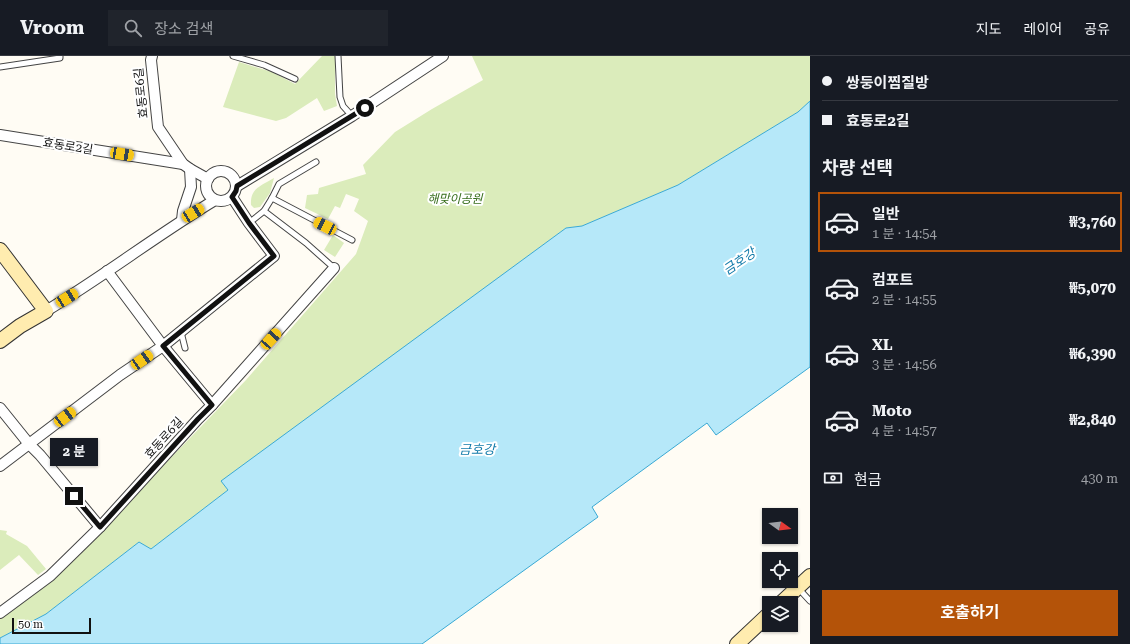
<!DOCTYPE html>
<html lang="ko">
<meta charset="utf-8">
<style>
body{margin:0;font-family:"Roboto Serif","Noto Sans KR",serif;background:#20242c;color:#f1f3f6;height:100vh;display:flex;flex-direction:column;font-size:15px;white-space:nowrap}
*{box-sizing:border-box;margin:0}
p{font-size:13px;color:#9ea1a6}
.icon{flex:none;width:22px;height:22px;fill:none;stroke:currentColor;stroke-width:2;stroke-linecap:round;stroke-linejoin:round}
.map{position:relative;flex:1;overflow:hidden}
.panel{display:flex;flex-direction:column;background:#171b24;width:320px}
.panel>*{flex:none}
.guide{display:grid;align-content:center;height:88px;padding:0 12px;background:#171b24}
.needle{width:26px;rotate:105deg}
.buttons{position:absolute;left:762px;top:452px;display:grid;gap:8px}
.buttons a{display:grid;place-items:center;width:36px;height:36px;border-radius:0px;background:#171b24;box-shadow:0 1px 3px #0004;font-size:20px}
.scale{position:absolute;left:12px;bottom:10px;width:79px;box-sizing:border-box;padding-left:4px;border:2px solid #111;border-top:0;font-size:11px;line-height:14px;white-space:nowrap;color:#111;-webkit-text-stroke:3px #fff;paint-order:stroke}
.end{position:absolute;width:18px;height:18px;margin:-9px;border:5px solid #111;background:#fff;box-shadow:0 0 0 2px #fff}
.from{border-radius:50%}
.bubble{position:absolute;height:28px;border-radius:0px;background:#171b24;box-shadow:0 1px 3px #0004;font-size:13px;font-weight:700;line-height:28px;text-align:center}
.car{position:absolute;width:12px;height:24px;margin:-12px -6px;border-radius:5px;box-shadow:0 0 3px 1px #0007;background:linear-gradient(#f5c518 24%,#345 0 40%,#f5c518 0 76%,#345 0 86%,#f5c518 0)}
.guide b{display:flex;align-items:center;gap:14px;height:38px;font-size:15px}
.guide b+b{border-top:1px solid #363941}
.guide i{width:10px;height:10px;background:#f1f3f6}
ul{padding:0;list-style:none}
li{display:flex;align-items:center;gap:12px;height:60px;margin:0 8px 6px;padding:0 4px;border:2px solid transparent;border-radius:0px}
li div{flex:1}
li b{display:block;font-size:15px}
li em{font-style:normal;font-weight:700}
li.on{border-color:#b45309}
li>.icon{width:36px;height:36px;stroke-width:1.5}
h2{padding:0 12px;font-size:18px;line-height:48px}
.pay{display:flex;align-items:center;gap:10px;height:44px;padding:0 12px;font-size:15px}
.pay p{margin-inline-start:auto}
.primary-button{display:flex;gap:8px;margin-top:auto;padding:8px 12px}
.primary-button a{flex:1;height:46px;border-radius:0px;background:#b45309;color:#fff;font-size:16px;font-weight:700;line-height:46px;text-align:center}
header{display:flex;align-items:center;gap:24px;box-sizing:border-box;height:56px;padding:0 20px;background:#171b24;border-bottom:1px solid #363941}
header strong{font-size:19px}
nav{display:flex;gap:22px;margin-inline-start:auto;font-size:14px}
.search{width:280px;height:36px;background:#20242c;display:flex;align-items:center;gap:10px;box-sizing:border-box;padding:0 14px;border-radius:0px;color:#9ea1a6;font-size:15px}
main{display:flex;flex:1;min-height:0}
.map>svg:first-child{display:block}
.green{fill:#dbecbb}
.water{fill:#b6e8f9;stroke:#3aa9d4}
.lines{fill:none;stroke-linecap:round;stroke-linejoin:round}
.lane-casing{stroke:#444;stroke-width:7}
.street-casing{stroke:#444;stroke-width:12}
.secondary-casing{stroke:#333;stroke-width:16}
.lane{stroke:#fff;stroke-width:5}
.street{stroke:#fff;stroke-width:10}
.secondary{stroke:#ffecaf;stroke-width:14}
.route{stroke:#111;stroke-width:5}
.labels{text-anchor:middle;stroke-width:4;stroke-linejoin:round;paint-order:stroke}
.street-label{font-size:12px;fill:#111;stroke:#fff}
.park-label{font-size:12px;font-style:italic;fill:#376d1c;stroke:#fff}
.water-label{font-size:13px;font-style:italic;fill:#127baa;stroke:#fff}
</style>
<header>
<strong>Vroom</strong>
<div class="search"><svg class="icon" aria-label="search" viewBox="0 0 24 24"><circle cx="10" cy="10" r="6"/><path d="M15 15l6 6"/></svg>장소 검색</div>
<nav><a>지도</a><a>레이어</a><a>공유</a></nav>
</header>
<main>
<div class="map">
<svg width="810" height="588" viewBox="0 0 810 588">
<rect width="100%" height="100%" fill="#fffcf4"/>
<!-- green -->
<g class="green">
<path d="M322 0H335V38L337 50 324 55 317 42 286 62 276 65 223 51 239 6 272 16 295 28Z"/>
<path d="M472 0H810V45L798 56 678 129 582 170 566 172 222 425 228 434 151 493 139 486 46 558 0 582V562L133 441 246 324 356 198 368 165 354 155 359 143 346 138 340 152 335 150 328 163 305 152 307 139 318 138 319 132 366 118 363 109 395 76 432 53 483 24Z"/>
<path d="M274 122 270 137 260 151 254 152 251 149C250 132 261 130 274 122Z"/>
<path d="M333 179 344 187 335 201 324 194Z"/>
<path d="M0 474 7 475 6 478 27 490 46 513 38 519 19 499 0 514Z"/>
</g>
<!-- water -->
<path class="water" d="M810 45V311L716 379 707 367 592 451 598 461 422 588H0V582L46 558 139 486 151 493 228 434 221 425 566 172 582 170 678 129 798 56Z"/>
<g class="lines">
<defs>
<g id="lane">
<path d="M233 0 264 9 295 23"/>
<path d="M338 0 340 41 343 50 352 60"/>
<path d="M0 11 60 2V0"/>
<path d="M272 142 352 184"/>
<path d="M264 155 306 187 334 212"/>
<path d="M249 167 264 155 272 142 279 128 316 106"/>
<path d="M181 276 185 292"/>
<path d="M798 532 810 545"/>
</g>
<g id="street">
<path d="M152 0 151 4 158 71 183 108 190 113 208 123"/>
<path d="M0 79 183 108"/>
<circle cx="221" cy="130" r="15"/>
<path d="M237 130 352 60 443 0"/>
<path d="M182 164 183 155 191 131 190 113"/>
<path d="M107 215 163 290 212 349"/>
<path d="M46 255C104 220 157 179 215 144"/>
<path d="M0 352 29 388 40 399 100 471"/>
<path d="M0 410 120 319 163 290 274 200 249 167 232 141"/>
<path d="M0 557 50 520 100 471 198 363 212 349 334 212"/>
</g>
<g id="secondary">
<path d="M0 194 46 255 20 270 0 285"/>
<path d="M781 547 810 520"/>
<path d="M737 588 769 558"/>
</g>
</defs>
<!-- lane casing -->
<use href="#lane" class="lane-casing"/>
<!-- street casing -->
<use href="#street" class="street-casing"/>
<!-- secondary casing -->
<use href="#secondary" class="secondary-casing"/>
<!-- lane -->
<use href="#lane" class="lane"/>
<!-- street -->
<use href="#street" class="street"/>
<!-- secondary -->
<use href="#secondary" class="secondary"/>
</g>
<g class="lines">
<!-- route -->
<path class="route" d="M74 440 100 471 198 363 212 349 163 290 274 200 249 167 232 141 236 135 237 130 365 52"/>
</g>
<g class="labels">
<!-- street labels -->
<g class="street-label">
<text transform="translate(141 37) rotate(-96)" y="4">효동로6길</text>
<text transform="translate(68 90) rotate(9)" y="4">효동로2길</text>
<text transform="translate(164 382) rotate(-48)" y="4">효동로6길</text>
</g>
<!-- park labels -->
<g class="park-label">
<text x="455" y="147">해맞이공원</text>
</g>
<!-- water labels -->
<g class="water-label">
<text transform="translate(739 205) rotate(-34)" y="5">금호강</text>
<text x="477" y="398">금호강</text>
</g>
</g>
</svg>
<div class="buttons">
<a><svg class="needle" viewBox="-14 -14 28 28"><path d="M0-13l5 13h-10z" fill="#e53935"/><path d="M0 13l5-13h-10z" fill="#9ea1a6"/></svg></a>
<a><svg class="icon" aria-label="locate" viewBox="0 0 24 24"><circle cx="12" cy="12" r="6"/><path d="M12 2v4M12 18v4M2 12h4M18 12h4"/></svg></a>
<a><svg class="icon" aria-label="layers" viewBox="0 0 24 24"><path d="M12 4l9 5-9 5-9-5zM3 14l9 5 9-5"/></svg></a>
</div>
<div class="scale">50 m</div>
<i class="end from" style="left:365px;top:52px"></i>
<i class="end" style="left:74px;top:440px"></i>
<div class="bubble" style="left:50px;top:382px;width:48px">2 분</div>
<i class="car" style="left:122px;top:98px;rotate:99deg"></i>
<i class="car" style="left:193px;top:157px;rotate:59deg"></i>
<i class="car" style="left:325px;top:170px;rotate:297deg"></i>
<i class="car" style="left:67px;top:242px;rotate:59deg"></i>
<i class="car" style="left:271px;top:283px;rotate:42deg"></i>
<i class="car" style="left:142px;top:304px;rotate:56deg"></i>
<i class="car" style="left:65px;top:361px;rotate:53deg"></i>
</div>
<section class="panel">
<div class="guide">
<b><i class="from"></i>쌍둥이찜질방</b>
<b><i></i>효동로2길</b>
</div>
<h2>차량 선택</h2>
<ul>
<li class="on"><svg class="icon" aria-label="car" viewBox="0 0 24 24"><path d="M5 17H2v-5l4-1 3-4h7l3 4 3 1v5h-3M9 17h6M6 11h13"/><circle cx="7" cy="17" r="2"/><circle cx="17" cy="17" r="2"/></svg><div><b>일반</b><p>1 분 · 14:54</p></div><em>₩3,760</em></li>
<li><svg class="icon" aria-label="car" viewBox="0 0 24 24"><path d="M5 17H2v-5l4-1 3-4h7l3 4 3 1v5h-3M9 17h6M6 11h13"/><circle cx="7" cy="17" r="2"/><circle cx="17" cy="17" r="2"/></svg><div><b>컴포트</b><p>2 분 · 14:55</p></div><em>₩5,070</em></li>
<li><svg class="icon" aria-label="car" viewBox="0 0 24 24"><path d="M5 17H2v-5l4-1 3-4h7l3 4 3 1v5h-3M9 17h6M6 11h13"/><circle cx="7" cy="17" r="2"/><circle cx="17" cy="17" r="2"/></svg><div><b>XL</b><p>3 분 · 14:56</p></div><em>₩6,390</em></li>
<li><svg class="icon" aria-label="car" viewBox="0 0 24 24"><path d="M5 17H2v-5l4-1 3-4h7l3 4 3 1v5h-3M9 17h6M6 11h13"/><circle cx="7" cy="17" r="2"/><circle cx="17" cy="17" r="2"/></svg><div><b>Moto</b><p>4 분 · 14:57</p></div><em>₩2,840</em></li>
</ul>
<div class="pay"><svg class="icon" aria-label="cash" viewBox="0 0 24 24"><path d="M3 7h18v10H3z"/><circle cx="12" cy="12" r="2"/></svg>현금<p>430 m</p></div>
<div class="primary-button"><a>호출하기</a></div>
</section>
</main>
